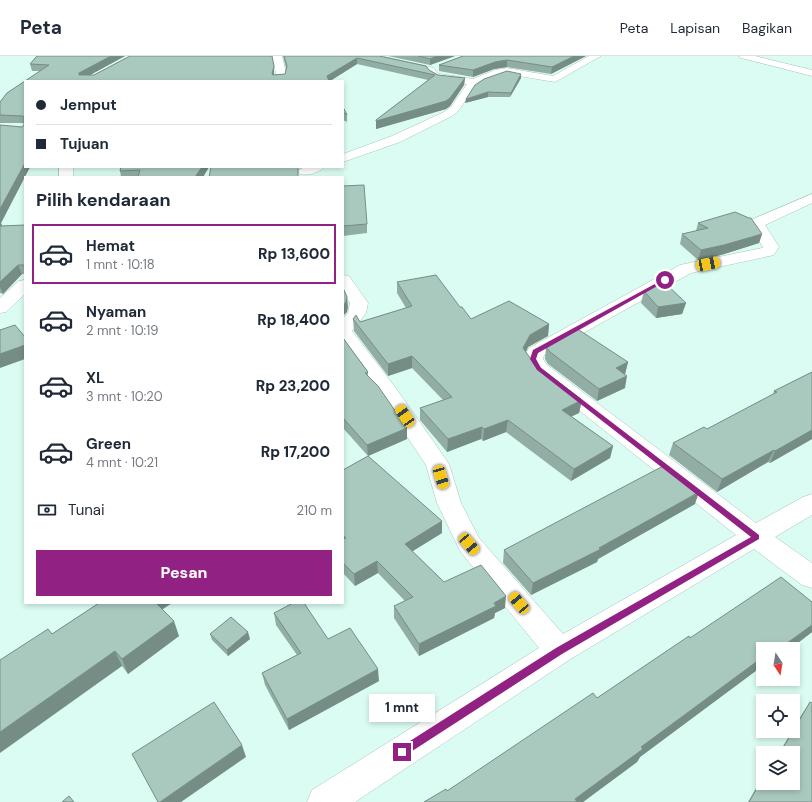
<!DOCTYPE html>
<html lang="id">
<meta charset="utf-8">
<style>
body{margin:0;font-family:"DM Sans",sans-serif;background:#f6f6f7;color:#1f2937;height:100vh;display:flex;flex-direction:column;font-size:15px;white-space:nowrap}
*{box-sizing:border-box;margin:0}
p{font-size:13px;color:#747a83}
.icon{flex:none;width:22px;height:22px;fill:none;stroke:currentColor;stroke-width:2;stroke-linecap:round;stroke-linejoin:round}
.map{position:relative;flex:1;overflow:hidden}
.drawer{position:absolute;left:24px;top:120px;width:320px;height:428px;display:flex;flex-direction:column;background:#fff;border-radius:0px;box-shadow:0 2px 6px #0003}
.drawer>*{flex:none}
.hud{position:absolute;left:24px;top:24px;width:320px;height:88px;border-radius:0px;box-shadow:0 2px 6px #0003;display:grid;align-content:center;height:88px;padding:0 12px;background:#fff}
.needle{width:26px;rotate:168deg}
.tools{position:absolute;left:756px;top:586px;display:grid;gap:8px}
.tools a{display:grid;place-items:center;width:44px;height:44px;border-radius:0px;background:#fff;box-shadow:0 2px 6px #0003;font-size:20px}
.end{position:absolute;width:18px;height:18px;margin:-9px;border:5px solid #912283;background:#fff;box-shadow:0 0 0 2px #fff}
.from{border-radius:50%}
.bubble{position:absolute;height:28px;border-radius:0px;background:#fff;box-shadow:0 2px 6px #0003;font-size:13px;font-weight:800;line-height:28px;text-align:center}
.car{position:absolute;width:12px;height:24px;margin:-12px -6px;border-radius:5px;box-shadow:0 0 3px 1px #0007;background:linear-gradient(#f5c518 24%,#345 0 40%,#f5c518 0 76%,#345 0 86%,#f5c518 0)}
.hud b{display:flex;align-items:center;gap:14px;height:38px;font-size:15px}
.hud b+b{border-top:1px solid #e0e1e3}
.hud i{width:10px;height:10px;background:#1f2937}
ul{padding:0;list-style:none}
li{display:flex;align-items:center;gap:12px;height:60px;margin:0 8px 6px;padding:0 4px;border:2px solid transparent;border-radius:0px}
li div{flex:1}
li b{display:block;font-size:15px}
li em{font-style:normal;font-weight:800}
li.current{border-color:#912283}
li>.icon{width:36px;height:36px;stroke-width:1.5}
h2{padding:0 12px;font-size:18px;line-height:48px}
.pay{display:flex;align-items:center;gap:10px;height:44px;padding:0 12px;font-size:15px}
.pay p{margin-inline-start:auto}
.action{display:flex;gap:8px;margin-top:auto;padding:8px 12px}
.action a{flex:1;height:46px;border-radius:0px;background:#912283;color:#fff;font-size:16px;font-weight:800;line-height:46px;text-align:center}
header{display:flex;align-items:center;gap:24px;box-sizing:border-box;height:56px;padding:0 20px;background:#fff;border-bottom:1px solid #e0e1e3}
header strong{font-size:19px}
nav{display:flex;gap:22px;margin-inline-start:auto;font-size:14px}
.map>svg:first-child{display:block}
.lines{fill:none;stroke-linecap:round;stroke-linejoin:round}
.minor-casing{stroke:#a6c5bb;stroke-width:1}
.minor{fill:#fff;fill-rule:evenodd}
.wall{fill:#91ada4}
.shaded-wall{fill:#768d86}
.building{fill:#a9c9bf;stroke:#768d86}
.route{fill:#912283}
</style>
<header>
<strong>Peta</strong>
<nav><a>Peta</a><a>Lapisan</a><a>Bagikan</a></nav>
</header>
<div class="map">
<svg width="812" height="746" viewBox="0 0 812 746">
<rect width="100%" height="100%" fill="#dbfcf2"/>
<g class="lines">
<defs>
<g id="minor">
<path d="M272 0H282L286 17 284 25H274L276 17Z"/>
<path d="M363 0H381L434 12 437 17 440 18 473 23 495 14 507 12 553 20 589 0H601L555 26 507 18C500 19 483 24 477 29 467 37 464 52 452 60L400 86 343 106V98L392 80 444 56 451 51 467 28C456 27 431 28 427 16L365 2Z"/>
<path d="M739 0H755L812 14V20L741 2Z"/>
<rect x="59" y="111" width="14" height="10"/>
<path d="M304 111H324C319 117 307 120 300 118L298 115Z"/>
<path d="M812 138V147L765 169 779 191 774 199 691 217 544 299 543 303 547 309 756 467 803 441 812 438V459L775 481 812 507V532L802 529 754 493 569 604 355 746H307L312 734 539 592 460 495 437 447 426 409 380 340 343 289V262L348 257 350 247 343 237V219L349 220 368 247 366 257 352 275 395 331 445 402 449 408 461 447 479 482 563 578 736 479 532 317 523 303 529 292 680 209 762 192 763 191 749 169 753 163Z"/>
<path d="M25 224V238L6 256 0 257V242L19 225Z"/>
</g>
</defs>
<!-- minor casing -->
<use href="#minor" class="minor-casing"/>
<!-- minor -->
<use href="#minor" class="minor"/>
</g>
<!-- wall -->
<g class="wall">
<path d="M37 0H125L90 19H94L130 0H272L274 10V19L285 18 286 12 283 0H379L426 10 429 14 438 19 465 22 464 29 450 50 446 53 376 73V64L428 24 357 8 330 25H25V111H30L1 167 2 170 25 169V218H22L3 238 0 237V69L22 71 24 69V67H0V46L7 37 40 15H32L30 8Z"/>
<path d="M388 0H455L430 9Z"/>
<path d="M463 0H586L551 18 507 11 494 13 473 21 439 15V9Z"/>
<path d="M521 18V22L510 41H488L465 47Z"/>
<path d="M343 51 347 59V66L343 64Z"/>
<path d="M121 111H209L203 121H121L120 115Z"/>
<path d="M343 130 367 168V177L343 180Z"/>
<path d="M698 167 762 178 759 187 721 199 698 204 680 188 682 178 696 175Z"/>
<path d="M397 226 460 251 471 263 549 268 548 280 528 291 526 296 533 306 582 344 579 357 571 360 613 390 610 402 571 425 506 376 483 385 481 383 447 396 420 364V352L443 344 412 312 388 320 354 275 353 263 360 266 406 252 397 237Z"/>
<path d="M644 235 686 247 682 258 656 262 641 247Z"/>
<path d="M343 282 368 316V320L407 383 368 400 442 477 412 495 444 526 505 552 495 557 494 562 419 600 394 562V550L405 545 378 517 355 530 343 517V414L368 400 343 372Z"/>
<path d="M546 291 628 306 625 318V332L597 345 548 308 545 303Z"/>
<path d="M812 316V383L770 407 768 406 717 436 669 399 673 387 707 373 773 339 774 335Z"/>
<path d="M695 448 598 503 597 506 531 539 503 507 504 494Z"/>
<path d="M812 546V576L790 593H763V613L759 616 757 614 640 701 637 706 583 746H424L447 735 597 642 690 582Z"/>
<path d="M99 547H172L162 553 179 580 128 618 122 610 52 578Z"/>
<path d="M274 557 328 583 379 625 289 674 265 629 262 617 297 599 276 569Z"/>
<path d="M210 578 250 583 228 600 212 584Z"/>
<path d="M810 646 812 746H748L763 720V727L793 697H779L792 675H793V673L802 658Z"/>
</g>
<!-- shaded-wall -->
<g class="shaded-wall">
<path d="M111 0H125L81 24 79 19V17Z"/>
<path d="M437 0H455L430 9V3Z"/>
<path d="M574 0H586L551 18 552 11Z"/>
<path d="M357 2V8L330 25H327V20Z"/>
<path d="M507 4V11L494 13 473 21V14L495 6Z"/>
<path d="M274 10V17L273 25 272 18Z"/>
<path d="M521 18V22L510 41 511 37Z"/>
<path d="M465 22 464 29 450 50 446 53 376 73V65Z"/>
<path d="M488 36V41L465 47 466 43Z"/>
<path d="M25 107V111H30L1 167 4 175 0 176V153Z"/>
<path d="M202 111H209L203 121H195Z"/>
<path d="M762 178 759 187 721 199 698 204 701 194Z"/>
<path d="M18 209 22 218 3 238 0 231V226Z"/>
<path d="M347 241 348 251 347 256 343 260V250Z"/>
<path d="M686 247 682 258 656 262 658 251Z"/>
<path d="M549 268 548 280 528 291 522 304 523 292 530 279Z"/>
<path d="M25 289V303L0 312V298Z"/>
<path d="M412 300V312L388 320V308Z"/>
<path d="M628 306 625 318 616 312Z"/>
<path d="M627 320 625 332 597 345 599 333Z"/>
<path d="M582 344 579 357 560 366 562 354Z"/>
<path d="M508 364 506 376 483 385 484 373Z"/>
<path d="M482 371 481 383 447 396 448 383Z"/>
<path d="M407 372V383L368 400 367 389Z"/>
<path d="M812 374V383L770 407 775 395Z"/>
<path d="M613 390 610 402 571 425 574 413Z"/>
<path d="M774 394 768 406 717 436 722 423Z"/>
<path d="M699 436 695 448 598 503 597 506 531 539 533 527 599 492Z"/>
<path d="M442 465V477L405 500V488Z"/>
<path d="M377 505 378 517 355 530 354 518Z"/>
<path d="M506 540 505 552 495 557 494 562 419 600V588L494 547Z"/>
<path d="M153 547H172L157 557Z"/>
<path d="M174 565 179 580 128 618 122 603Z"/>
<path d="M812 569V576L790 593H779Z"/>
<path d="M248 576 250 583 228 600 227 594Z"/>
<path d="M115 595 122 610 0 697V676Z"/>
<path d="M763 601V603L757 614 640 701 637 706 583 746H573L575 743 641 691Z"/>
<path d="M763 608V613L759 616Z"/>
<path d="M378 613 379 625 289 674 287 663Z"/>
<path d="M242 689 246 701 181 746H160Z"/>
</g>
<!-- building -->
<g class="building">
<path d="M37 0H111L79 17V19H94L130 0H272L274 10 272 18 273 19 285 18 287 10 284 0H379L426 10 429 14 438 19 465 22 450 42 446 45 376 65V64L435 19 357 2 327 20 329 25H25V107L0 153V69L22 71 24 69V61L23 60 0 59V46L7 37 49 9 30 8Z"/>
<path d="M418 0H437L430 3Z"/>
<path d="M463 0H574L552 11 507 4 495 6 473 14 439 9Z"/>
<path d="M507 15 521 18 511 37 488 36 466 43 475 29 484 23Z"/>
<path d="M343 51 347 59 343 56Z"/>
<path d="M121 111H202L195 121H138L140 114 120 115Z"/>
<path d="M211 111H298V121H209Z"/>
<path d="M364 129 367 168 343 170V130Z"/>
<path d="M735 156 749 162H751L762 178 724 189 701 194 682 178 708 172 698 167Z"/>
<path d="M25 169V209H18L0 226V170Z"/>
<path d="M436 219 460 251H462L471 263 509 245 549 268 530 279 523 292 533 306 582 344 562 354 613 390 574 413 508 364 484 373 482 371 448 383 420 352 452 341 412 300 388 308 353 263 356 259 360 266 412 250 397 226Z"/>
<path d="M665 227 686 247 658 251 644 235 657 228Z"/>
<path d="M343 232 347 241 346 246 343 250Z"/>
<path d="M15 269 25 281V289L0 298V274Z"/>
<path d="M576 272 628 306 616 312 627 320 599 333 550 296 546 291 547 288Z"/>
<path d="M343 282 368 316 365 317 378 330 407 372 367 389 343 362Z"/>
<path d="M812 316V374L775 395 774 394 722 423 673 387 704 371 707 373 777 336 774 335Z"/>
<path d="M368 400 442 465 405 488 444 526 481 509 506 540 494 547 496 550 419 588 394 550 413 541 377 505 354 518 343 507V483L346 482 343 479V414Z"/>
<path d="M665 409 699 436 599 492 601 493 533 527 504 494Z"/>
<path d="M781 521 812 546V569L779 593H763V601L641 691 643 693 575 743 577 746H424L446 733 447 735 593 637 597 642 689 580 690 582Z"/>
<path d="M99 547H156L174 565 122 603 115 595 0 676V604L48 573 52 578Z"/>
<path d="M293 547H304L328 583 350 572 378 613 287 663 262 617 301 597 274 557Z"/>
<path d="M231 561 248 576 227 594 210 578Z"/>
<path d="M214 646 242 689 160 746H158L132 698Z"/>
<path d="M810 646 812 647V746H749L763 722V727H793V697H780Z"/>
<path d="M69 740 74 746H62Z"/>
</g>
<!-- route -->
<path class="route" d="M664 223 668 224 538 297 536 303 541 312 759 479V483L562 598 406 699 402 700 399 699 397 696 399 692 556 592 751 481 537 314 530 303 533 294Z"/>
</svg>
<div class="tools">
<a><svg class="needle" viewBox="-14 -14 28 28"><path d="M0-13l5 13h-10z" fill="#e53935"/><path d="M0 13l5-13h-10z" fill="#747a83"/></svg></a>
<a><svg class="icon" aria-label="locate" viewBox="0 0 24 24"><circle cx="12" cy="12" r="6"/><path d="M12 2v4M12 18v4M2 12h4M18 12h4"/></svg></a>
<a><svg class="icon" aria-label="layers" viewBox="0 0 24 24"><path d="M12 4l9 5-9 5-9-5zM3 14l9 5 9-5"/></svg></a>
</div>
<i class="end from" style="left:665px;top:224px"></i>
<i class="end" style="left:402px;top:696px"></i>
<div class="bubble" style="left:369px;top:638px;width:66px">1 mnt</div>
<i class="car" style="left:708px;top:208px;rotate:79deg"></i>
<i class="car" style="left:405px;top:360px;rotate:326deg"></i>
<i class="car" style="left:441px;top:421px;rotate:163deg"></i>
<i class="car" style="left:469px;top:488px;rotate:140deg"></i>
<i class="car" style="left:519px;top:547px;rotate:320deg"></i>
<div class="hud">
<b><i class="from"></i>Jemput</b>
<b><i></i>Tujuan</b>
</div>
<section class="drawer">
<h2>Pilih kendaraan</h2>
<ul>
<li class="current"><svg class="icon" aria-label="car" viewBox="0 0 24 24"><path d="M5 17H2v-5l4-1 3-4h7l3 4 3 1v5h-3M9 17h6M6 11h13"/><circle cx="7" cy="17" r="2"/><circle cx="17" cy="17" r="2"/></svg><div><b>Hemat</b><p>1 mnt · 10:18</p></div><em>Rp 13,600</em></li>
<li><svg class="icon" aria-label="car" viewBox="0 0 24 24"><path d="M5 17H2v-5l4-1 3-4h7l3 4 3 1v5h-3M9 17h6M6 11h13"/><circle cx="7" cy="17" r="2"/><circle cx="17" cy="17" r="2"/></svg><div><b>Nyaman</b><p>2 mnt · 10:19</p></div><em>Rp 18,400</em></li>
<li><svg class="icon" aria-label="car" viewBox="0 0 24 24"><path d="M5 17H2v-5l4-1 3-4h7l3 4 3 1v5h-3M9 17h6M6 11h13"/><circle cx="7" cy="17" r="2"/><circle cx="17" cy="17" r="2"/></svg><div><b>XL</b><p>3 mnt · 10:20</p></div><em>Rp 23,200</em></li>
<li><svg class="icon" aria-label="car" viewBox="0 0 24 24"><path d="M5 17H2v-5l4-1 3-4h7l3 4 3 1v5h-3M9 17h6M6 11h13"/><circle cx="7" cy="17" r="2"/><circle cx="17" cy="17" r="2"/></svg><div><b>Green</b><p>4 mnt · 10:21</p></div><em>Rp 17,200</em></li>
</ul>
<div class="pay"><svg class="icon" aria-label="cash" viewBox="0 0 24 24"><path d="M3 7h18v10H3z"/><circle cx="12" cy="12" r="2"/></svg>Tunai<p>210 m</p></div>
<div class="action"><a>Pesan</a></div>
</section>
</div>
